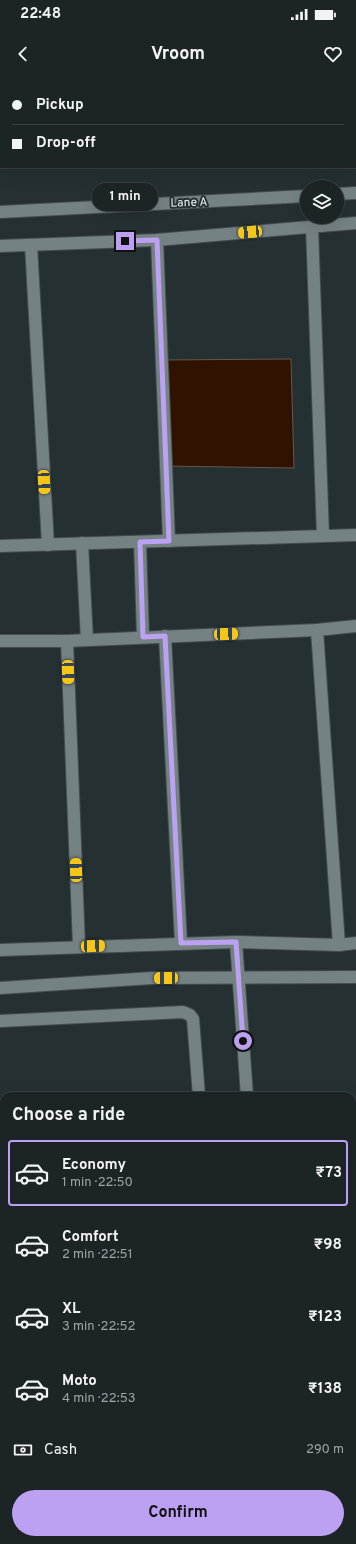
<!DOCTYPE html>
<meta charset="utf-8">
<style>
body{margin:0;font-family:Overpass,sans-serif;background:#293032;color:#f1f3f6;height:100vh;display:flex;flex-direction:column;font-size:15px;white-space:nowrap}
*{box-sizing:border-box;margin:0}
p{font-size:13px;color:#a0a4a7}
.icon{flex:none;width:22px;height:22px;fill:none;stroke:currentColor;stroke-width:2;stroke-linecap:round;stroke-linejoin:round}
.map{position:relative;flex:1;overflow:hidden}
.details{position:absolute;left:0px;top:1012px;width:356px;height:452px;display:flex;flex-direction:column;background:#1c2426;border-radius:12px 12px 0 0;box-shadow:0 4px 16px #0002,0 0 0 1px #3a4143}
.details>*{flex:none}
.top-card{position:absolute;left:0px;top:0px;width:356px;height:88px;box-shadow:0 4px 16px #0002,0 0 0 1px #3a4143;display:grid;align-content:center;height:88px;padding:0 12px;background:#1c2426}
.tools{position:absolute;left:300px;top:100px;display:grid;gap:8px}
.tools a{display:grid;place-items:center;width:44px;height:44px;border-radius:50%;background:#1c2426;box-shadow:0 4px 16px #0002,0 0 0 1px #3a4143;font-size:20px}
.end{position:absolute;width:18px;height:18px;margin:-9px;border:5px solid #bca0f2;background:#111;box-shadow:0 0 0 2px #111}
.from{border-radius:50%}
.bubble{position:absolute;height:28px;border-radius:14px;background:#1c2426;box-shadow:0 4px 16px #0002,0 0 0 1px #3a4143;font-size:13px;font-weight:700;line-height:28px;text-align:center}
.car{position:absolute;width:12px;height:24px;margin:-12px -6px;border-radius:5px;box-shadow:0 0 3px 1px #0007;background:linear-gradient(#f5c518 24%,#345 0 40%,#f5c518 0 76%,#345 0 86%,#f5c518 0)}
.top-card b{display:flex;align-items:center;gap:14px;height:38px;font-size:15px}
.top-card b+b{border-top:1px solid #3a4143}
.top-card i{width:10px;height:10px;background:#f1f3f6}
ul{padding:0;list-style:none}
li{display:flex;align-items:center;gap:12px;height:66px;margin:0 8px 6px;padding:0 4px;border:2px solid transparent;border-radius:4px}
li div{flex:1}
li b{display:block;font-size:15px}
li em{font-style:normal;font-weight:700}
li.selected{border-color:#bca0f2}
li>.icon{width:36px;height:36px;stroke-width:1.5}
h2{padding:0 12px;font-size:18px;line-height:48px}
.pay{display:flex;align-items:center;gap:10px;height:44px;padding:0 12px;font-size:15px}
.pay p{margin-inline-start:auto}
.action{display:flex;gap:8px;margin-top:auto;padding:8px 12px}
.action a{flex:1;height:46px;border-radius:24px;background:#bca0f2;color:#111;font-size:16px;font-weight:700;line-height:46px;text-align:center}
.status{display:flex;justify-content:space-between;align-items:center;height:28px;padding:0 20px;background:#1c2426;direction:ltr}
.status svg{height:11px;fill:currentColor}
header{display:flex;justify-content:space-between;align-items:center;height:52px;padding:0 12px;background:#1c2426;font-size:18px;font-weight:700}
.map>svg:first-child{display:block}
.water{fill:#2f1300;stroke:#68574a}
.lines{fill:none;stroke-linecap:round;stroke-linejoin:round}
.minor-casing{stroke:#444d4f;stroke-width:14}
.minor{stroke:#758283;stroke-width:12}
.route{stroke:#bca0f2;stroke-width:5}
.labels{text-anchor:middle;stroke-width:4;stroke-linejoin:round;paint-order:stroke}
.street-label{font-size:12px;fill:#eef6f7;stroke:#253032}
</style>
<div class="status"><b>22:48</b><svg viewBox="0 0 49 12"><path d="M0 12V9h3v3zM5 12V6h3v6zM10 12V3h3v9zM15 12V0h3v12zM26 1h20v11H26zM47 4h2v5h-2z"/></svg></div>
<header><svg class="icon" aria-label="back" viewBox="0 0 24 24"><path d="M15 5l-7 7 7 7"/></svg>Vroom<svg class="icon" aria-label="heart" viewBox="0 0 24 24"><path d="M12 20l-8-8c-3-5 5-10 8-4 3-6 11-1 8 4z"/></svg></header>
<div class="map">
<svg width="356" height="1464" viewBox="0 0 356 1464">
<rect width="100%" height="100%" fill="#253032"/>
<!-- water -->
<path class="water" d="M291 279 294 388 166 386 162 280Z"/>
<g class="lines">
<defs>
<g id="minor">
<path d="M337 114 356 113"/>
<path d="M0 132 307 116"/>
<path d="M312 147 323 456"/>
<path d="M157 160 169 461"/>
<path d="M31 165 48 465"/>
<path d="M0 166 157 160 356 143"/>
<path d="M140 462 143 557"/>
<path d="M82 463 87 560"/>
<path d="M0 466 356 455"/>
<path d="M317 550 339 865"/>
<path d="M165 556 181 863"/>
<path d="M0 561H67L79 866"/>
<path d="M67 561 317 550 356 546"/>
<path d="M236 862 247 1016"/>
<path d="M0 870 236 862 339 865 356 863"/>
<path d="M0 908 152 898 356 897"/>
<path d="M0 941 183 932 190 935 193 939 199 1016"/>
<path d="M0 1037 4 1036"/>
<path d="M0 1173 4 1172"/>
<path d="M0 1270H4"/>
<path d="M352 1308H356"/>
<path d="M0 1312H4"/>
<path d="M0 1400 4 1401"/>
<path d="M61 1464V1460"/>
<path d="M242 1464V1460"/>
</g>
</defs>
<!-- minor casing -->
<use href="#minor" class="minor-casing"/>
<!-- minor -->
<use href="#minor" class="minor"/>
</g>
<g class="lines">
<!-- route -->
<path class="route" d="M125 161 157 160 169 461 140 462 143 557 165 556 181 863 236 862 243 961"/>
</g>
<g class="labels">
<!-- street labels -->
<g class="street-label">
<text transform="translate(189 122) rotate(-2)" y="4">Lane A</text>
</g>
</g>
</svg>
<div class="tools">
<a><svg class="icon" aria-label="layers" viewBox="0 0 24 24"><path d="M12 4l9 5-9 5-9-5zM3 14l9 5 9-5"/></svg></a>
</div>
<i class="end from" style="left:243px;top:961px"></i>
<i class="end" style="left:125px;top:161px"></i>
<div class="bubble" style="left:92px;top:103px;width:66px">1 min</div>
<i class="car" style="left:250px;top:152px;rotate:265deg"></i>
<i class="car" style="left:44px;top:402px;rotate:177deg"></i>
<i class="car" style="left:226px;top:554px;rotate:88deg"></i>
<i class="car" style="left:68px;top:592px;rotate:178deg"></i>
<i class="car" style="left:76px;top:790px;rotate:358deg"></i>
<i class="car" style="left:93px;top:866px;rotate:88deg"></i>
<i class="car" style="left:166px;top:898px;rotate:269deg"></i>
<div class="top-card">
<b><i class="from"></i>Pickup</b>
<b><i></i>Drop-off</b>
</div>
<section class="details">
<h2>Choose a ride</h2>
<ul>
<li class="selected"><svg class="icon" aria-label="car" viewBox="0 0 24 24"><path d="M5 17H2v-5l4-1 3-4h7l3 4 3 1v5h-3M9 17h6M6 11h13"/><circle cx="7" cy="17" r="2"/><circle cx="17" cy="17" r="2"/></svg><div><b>Economy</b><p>1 min · 22:50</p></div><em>₹73</em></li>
<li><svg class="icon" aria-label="car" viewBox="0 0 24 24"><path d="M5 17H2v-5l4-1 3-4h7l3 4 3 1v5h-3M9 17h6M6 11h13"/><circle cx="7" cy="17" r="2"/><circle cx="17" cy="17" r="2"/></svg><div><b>Comfort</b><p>2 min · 22:51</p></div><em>₹98</em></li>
<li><svg class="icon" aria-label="car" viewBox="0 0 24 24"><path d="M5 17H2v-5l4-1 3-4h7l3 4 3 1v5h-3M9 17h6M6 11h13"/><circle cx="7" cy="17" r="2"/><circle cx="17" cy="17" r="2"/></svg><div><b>XL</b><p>3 min · 22:52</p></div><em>₹123</em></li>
<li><svg class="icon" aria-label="car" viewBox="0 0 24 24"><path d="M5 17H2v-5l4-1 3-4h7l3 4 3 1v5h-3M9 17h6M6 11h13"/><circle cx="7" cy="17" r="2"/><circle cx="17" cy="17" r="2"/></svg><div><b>Moto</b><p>4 min · 22:53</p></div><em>₹138</em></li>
</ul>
<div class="pay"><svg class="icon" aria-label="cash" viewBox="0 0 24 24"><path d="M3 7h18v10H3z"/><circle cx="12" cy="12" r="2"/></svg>Cash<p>290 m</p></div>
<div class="action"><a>Confirm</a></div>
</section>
</div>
